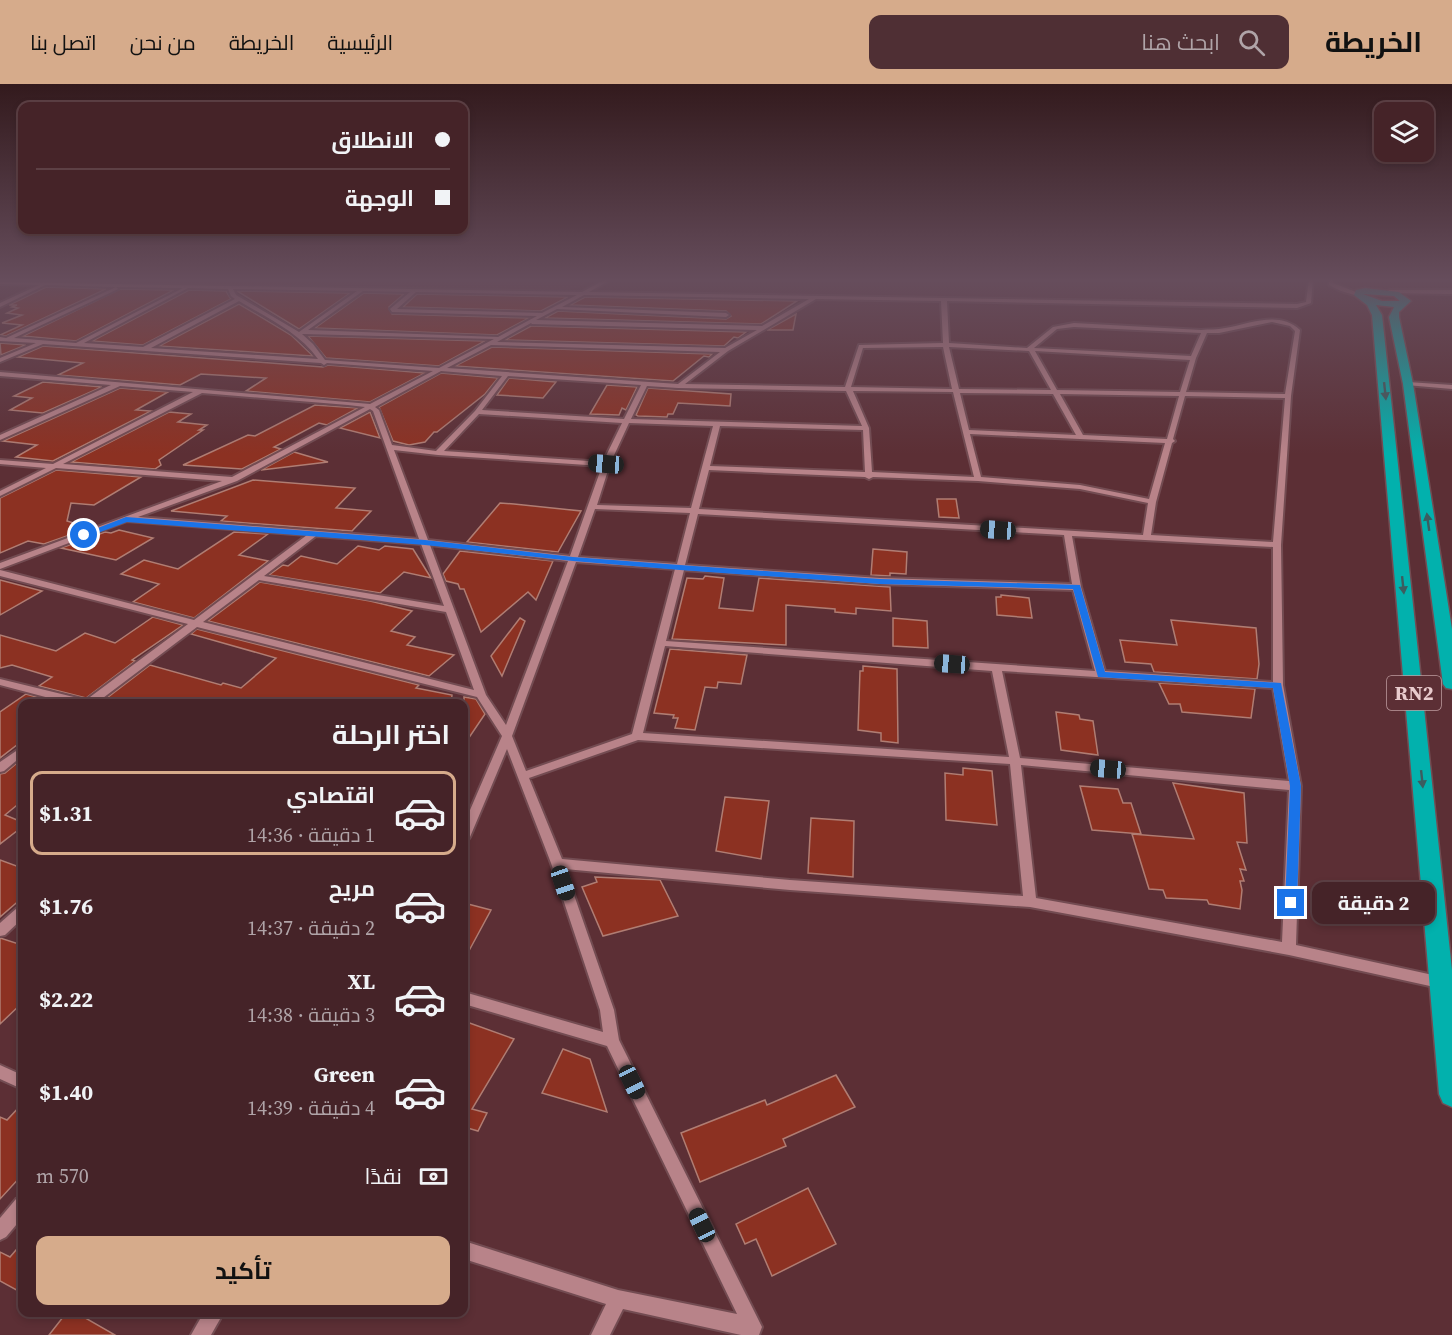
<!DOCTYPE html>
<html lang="ar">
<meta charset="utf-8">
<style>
body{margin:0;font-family:"Source Serif 4",Cairo,serif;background:#4f2f34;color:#f1f3f6;direction:rtl;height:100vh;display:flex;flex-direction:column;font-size:22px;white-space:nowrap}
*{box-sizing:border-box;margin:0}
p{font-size:20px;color:#b0a4a8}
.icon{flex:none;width:33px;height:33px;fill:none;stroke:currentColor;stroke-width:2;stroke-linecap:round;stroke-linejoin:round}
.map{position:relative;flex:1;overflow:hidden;direction:ltr}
.details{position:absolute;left:18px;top:615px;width:450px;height:618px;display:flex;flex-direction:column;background:#452328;border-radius:12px;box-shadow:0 3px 9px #0003,0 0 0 2px #5d4045;direction:rtl}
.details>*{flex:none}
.hud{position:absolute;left:18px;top:18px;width:450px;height:132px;border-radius:12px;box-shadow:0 3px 9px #0003,0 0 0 2px #5d4045;direction:rtl;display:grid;align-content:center;height:132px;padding:0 18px;background:#452328}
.tools{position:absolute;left:1374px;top:18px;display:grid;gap:12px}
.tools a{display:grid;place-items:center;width:60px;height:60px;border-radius:12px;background:#452328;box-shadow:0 3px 9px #0003,0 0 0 2px #5d4045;font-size:30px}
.end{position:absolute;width:27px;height:27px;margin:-14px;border:8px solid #1a73e8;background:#fff;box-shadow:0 0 0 3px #fff}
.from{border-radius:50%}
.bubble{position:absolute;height:42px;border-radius:12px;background:#452328;box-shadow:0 3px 9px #0003,0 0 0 2px #5d4045;font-size:20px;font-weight:700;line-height:42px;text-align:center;direction:rtl}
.car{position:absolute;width:18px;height:36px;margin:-18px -9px;border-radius:8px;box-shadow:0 0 4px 2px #0007;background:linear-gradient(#222 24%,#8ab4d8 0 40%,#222 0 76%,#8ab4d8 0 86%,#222 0)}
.hud b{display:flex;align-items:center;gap:21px;height:57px;font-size:22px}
.hud b+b{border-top:2px solid #5d4045}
.hud i{width:15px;height:15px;background:#f1f3f6}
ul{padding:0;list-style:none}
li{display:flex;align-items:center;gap:18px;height:84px;margin:0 12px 9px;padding:0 6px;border:3px solid transparent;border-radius:12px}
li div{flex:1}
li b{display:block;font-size:22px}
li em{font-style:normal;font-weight:700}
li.selected{border-color:#d6ab8b}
li>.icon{width:54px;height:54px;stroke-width:1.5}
h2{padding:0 18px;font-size:27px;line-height:72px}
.pay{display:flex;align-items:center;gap:15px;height:66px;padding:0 18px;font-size:22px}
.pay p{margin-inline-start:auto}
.primary-button{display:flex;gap:12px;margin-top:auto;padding:12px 18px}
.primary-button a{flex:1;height:69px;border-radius:12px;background:#d6ab8b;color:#111;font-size:24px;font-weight:700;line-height:69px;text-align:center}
header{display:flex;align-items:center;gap:36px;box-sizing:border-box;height:84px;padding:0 30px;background:#d6ab8b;color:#111}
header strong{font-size:28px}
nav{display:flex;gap:33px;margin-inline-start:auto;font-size:21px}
.search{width:420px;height:54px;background:#4f2f34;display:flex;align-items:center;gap:15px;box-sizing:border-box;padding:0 21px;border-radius:12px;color:#b0a4a8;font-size:22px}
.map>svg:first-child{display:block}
.built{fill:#6b363d}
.building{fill:#8c3122;stroke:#b07d73;stroke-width:1.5}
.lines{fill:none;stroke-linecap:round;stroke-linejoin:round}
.minor-casing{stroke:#734c52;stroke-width:4}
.highway-casing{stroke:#734c52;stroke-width:3}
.minor{fill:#b88389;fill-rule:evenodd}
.highway{fill:#02b1ad;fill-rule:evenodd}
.oneway{fill:#3c5c5f}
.route{fill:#1a73e8}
.labels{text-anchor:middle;stroke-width:4.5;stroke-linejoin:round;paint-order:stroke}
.shield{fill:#5c2f35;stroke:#bf9da0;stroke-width:1.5}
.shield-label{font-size:20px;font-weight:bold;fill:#e9ccce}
</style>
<header>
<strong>الخريطة</strong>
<div class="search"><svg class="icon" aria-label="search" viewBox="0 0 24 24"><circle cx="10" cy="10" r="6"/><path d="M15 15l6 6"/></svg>ابحث هنا</div>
<nav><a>الرئيسية</a><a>الخريطة</a><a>من نحن</a><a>اتصل بنا</a></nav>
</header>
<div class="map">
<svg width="1452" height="1251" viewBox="0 0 1452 1251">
<rect width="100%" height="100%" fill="#5c2f35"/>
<!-- built -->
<path class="built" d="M0 195H594L577 204 564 206 0 197Z"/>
<!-- building -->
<g class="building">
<path d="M46 203 106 205 6 252 0 251 22 241 2 239 22 231 7 229 18 224 12 223 17 221H9Z"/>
<path d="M120 205 174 206 76 257 23 252Z"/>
<path d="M189 206 226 207 231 215 143 261 92 257Z"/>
<path d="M237 207 350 209 299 245Z"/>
<path d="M364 209 404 210 389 223 392 230 529 234 497 251 315 244Z"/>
<path d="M417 210 568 213 541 227 403 223Z"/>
<path d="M585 213 797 217 761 240 545 234 558 227 726 235 731 232 726 227 570 221Z"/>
<path d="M239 220 291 251 313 272 159 262Z"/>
<path d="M796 230 793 246H767Z"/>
<path d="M531 242H532L746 248 738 254 734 253 724 262 505 256Z"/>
<path d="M308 252 485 257 439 282 326 274Z"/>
<path d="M0 259 26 261 1 271Z"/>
<path d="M43 262 323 283 328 281 425 289 370 318 246 307 266 294 201 290 180 301 58 291 83 279 18 273Z"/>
<path d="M492 263 712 270 709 273 704 272 673 297 455 282Z"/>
<path d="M441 289 498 294 485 310 437 348H434L425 358 409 361 393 357 379 323Z"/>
<path d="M509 294 556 298 543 314 497 311Z"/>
<path d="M43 298 102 303 43 329 10 326 32 314 14 312Z"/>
<path d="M607 301 637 303 626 326 622 324 619 331 590 330Z"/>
<path d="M120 304 168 308 136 326 151 327 53 377 16 373 37 361 3 357Z"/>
<path d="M648 304 731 310 730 322 678 319 673 330H668L667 333 638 332 636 331Z"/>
<path d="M315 321 358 324 327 341 319 339 274 363 281 365 242 385 183 381 248 351 255 352Z"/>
<path d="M169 328 191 330 178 338 207 341 199 346H203L159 376 161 381 155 385 71 378Z"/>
<path d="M370 328 380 354 340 344Z"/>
<path d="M294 368 328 378 261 386Z"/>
<path d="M56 386 141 393 94 421 71 419 67 437 90 444 44 460 28 457 0 469V414Z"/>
<path d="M253 396 355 404 336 424 371 427 352 447 221 437 227 432 171 427Z"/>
<path d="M937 415H956L959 434 939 433Z"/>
<path d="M500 419 514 420 581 427 558 468 467 458Z"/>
<path d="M119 446 153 454 116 476 61 464 105 448 111 449Z"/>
<path d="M234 448 268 450 239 471 268 477 194 534 133 518 159 500 121 490 144 476 178 485Z"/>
<path d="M358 462 379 466 385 462 413 465 431 494 404 488 380 509 269 491 283 481 288 482 301 472 337 480Z"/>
<path d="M873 465 907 468 906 490 890 489V492L871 491Z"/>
<path d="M460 467 553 477 536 516 528 508 481 548 464 505H460L458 500 446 497 443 490Z"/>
<path d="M705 492 724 494 719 524 753 527 759 494 890 503 891 527 856 524V530L835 528V525L786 521V561L672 555 687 494 703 495Z"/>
<path d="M0 496 42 507 0 531Z"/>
<path d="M260 498 370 517 412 527 391 547 415 553 407 561 454 571 429 592 208 537Z"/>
<path d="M1001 511 1029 514 1032 534 997 531 996 513H1001Z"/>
<path d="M153 533 183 541 132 576 135 577 86 614 39 602 52 593 12 581 0 584V551L56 567 85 549 115 559Z"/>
<path d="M520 534 525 537 502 592 491 572Z"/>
<path d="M893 534 927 537 928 564 893 562Z"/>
<path d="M1171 536 1256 544 1259 580 1257 595 1154 588 1151 580 1125 578 1120 556 1177 561Z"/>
<path d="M197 545 419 601 416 604 452 611 451 620H99L150 581 221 601 223 599 241 604 276 574 191 550Z"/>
<path d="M670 565 747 571 741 600 718 598 717 604 705 603 695 646 675 644 678 634H673L674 631 654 629Z"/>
<path d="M863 582 897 585 898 659 881 657V649L858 646 860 587H863Z"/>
<path d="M1159 599 1255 605 1251 634 1182 628 1180 620H1169Z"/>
<path d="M26 610 61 620H22V657L0 674V628Z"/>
<path d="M464 613 476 615 485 630 464 661Z"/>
<path d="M1056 628 1079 631 1080 635 1093 637 1098 671 1061 666Z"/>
<path d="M17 679 22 681V717L5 731 22 738V743L0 760V690L5 689Z"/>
<path d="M963 684 992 687 997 741 946 736 945 689 963 691Z"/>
<path d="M1173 699 1244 709 1247 759 1237 758 1246 786 1240 785 1244 797H1240L1242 806 1240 825 1209 820 1207 816 1166 814 1163 806 1149 805 1132 750 1194 755Z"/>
<path d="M1080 702 1118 705 1123 719H1131L1141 750 1092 746Z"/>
<path d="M725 713 769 717 761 775 716 767Z"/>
<path d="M811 734 854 737 853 793 808 789Z"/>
<path d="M0 776 22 784V814L0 833Z"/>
<path d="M595 793 660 796 678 832 603 852 582 803 597 798Z"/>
<path d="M464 819 491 826 464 876Z"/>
<path d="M0 854 22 861V919L0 940Z"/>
<path d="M464 937 514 955 472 1025 487 1029 478 1047 464 1043Z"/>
<path d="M563 965 590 975 607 1028 542 1009Z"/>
<path d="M836 991 855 1023 783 1055 786 1062 700 1098 681 1049 765 1016 767 1021Z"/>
<path d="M22 1020V1091L0 1115V1033L7 1036Z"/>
<path d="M808 1104 836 1160 772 1192 756 1155 745 1160 736 1140Z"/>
<path d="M22 1159V1209L0 1197V1168L10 1173Z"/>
<path d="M67 1228H75L115 1251H49Z"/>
</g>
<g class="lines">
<defs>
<g id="minor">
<path d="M606 195H612L589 208 1297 220 1306 218 1309 195H1313L1311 219 1297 224 947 217 949 259 1027 264 1053 243 1074 239 1201 246C1209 245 1217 246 1225 244 1250 240 1279 226 1300 246L1291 312 1281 461 1283 601 1301 702 1296 861 1442 893 1452 897V910L1439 904 1289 871 1030 823 790 806 565 785 614 926 619 956 762 1243 759 1251H741L623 1225 610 1251H591L606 1220 464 1175V1157L618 1206 737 1230 607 962 464 920V908L603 948 600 926 551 779 507 665 470 753 468 756 464 757V740L502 652 477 613 197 543 95 620H72L0 601V595L86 616 188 540 0 492V486L194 536 307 451 127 437 0 485V479L222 397 56 384 0 412V407L46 384 0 380V376L53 380 193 308 120 302 0 356V351L111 301 0 292V288L370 320 433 287 327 279 324 281 321 279 43 260 0 278V274L36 259 0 257V253L6 254 116 203 45 201 0 223V219L39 201 0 200V198L582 208ZM116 203 183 204 76 259 14 254 118 205ZM188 204 228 205 231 212 235 215 143 263 84 259ZM233 205 357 207 299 248 236 211ZM363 207 410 208 390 225 392 228 537 232 498 253 308 246ZM416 208 577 211 542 229 397 225ZM584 211 809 215 762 242 536 236 557 225 726 233 729 231 726 229 562 223ZM816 215 941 217 943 259 859 261 845 303 685 300 728 267ZM239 217C267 234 299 248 318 275L151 264ZM1272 238 1290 242 1295 247 1285 310 1186 308 1196 274 1207 249H1219ZM531 239 532 240 757 246 725 264 497 258ZM1074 243 1201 249 1191 272 1034 264 1057 245ZM302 250H304L494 255 439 284 325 276 313 260ZM491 261 720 268 678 300 447 284ZM943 263 952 305 851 303 863 264ZM949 263 1029 267 1051 306 959 305ZM1035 267 1190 276 1180 308 1057 306ZM441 287 502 292 475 327 436 367 392 361 379 326 375 323ZM508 292 641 301 624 335 482 326ZM647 302 678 304 846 307 862 342 631 335ZM853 307 953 308 974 393 872 388 869 344ZM202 309 348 321 365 323 232 393 63 380ZM960 309 1053 310 1076 351 969 346ZM1060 310 1179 312 1167 355 1083 351ZM1185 312 1285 314 1273 458 1151 451 1156 418 1172 359 1175 357 1173 355ZM370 325 373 327 419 455 138 433 237 397ZM479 330 622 339 603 378 444 367ZM629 339 713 342 691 424 597 421 610 380ZM720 342 863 346 865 388 710 382ZM970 350 1165 359 1149 415 1080 401 981 393ZM394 366 438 371 602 382 570 472 428 456ZM709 386 865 393 869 395 873 393 978 397 1080 405 1148 419 1143 451 699 425ZM595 425 690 429 677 480 578 473ZM698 430 1064 451 1072 500 880 494 685 481ZM316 452 421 460 444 522 264 492ZM1072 452 1273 463V598L1105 587 1081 503ZM430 461 568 477 506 641 486 611ZM576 478 675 485 632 650 526 687 512 652ZM684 486 880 500 1073 506 1095 587 666 557ZM259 496 446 528 474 606 203 538ZM665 562 992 587 1009 673 643 649ZM1002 587 1273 604 1289 697 1020 674ZM638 656 1010 680 1023 812 790 796 562 775 529 694ZM1021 681 1289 706 1282 858 1036 814Z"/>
<path d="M1329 195H1333V199L1361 210 1358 212 1341 207 1329 201Z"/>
<path d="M1389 206H1452V210L1387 209Z"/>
<path d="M1408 298 1452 301V305L1406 301 1405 300Z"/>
<path d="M22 663V672L4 687 0 688V678Z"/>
<path d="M22 823V835L5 851 0 852V839L17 824Z"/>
<path d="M0 981 22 991V1005L0 995Z"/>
<path d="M22 1113V1134L6 1153 0 1156V1134L16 1115Z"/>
<path d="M204 1228H224L211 1251H191Z"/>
</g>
<path id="highway" d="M1365 204 1399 208 1411 217 1399 228V233L1413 300 1452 545V605L1446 604 1443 600 1403 300 1389 233 1394 223 1376 221 1382 231 1452 886V1023L1443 1019 1439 1010 1372 231 1367 221 1354 211 1356 206ZM1363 210 1394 212 1400 217H1382Z"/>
</defs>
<!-- minor casing -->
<use href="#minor" class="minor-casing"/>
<!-- highway casing -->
<use href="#highway" class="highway-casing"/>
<!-- minor -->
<use href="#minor" class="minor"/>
<!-- highway -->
<use href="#highway" class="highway"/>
</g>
<!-- one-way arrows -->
<defs><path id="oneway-solid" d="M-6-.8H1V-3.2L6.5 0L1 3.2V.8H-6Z" transform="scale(1.5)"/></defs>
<g class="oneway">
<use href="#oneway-solid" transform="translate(1385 307) rotate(84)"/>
<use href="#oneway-solid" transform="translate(1428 438) rotate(-98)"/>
<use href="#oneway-solid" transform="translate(1403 501) rotate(84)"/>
<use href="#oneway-solid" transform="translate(1422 695) rotate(84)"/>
</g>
<!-- sky -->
<linearGradient id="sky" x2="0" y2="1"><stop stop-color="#331a1d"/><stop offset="0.53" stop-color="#664d5c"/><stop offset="1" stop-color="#664d5c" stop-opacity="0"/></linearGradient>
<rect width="1452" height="370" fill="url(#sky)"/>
<!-- route -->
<path class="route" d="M126 433 425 456 573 473 680 481 880 495 1080 501 1105 588 1281 599 1301 702 1297 819 1291 824 1285 819 1290 702 1273 604 1098 593 1073 505 880 500 680 486 573 477 425 461 127 438 87 453 80 451Z"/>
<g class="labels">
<!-- shield labels -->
<rect class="shield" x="1387" y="592" width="54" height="34" rx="4.5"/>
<g class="shield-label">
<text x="1414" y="616">RN2</text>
</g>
</g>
</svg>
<div class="tools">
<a><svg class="icon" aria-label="layers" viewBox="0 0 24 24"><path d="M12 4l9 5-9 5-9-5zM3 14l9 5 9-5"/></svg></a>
</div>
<i class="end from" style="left:84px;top:451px"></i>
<i class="end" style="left:1291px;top:819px"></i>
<div class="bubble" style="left:1312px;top:798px;width:123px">2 دقيقة</div>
<i class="car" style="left:606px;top:380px;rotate:274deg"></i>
<i class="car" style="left:998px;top:446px;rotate:274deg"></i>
<i class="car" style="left:952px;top:580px;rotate:274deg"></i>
<i class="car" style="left:1108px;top:685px;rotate:275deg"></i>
<i class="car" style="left:563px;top:799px;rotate:161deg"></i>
<i class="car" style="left:632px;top:998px;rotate:154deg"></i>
<i class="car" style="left:702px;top:1141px;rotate:334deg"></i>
<div class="hud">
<b><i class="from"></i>الانطلاق</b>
<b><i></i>الوجهة</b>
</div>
<section class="details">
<h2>اختر الرحلة</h2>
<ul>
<li class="selected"><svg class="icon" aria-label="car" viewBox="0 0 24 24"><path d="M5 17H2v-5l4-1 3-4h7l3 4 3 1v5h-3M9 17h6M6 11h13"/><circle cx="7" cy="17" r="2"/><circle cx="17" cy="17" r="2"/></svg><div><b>اقتصادي</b><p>1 دقيقة · 14:36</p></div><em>$1.31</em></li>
<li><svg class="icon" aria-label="car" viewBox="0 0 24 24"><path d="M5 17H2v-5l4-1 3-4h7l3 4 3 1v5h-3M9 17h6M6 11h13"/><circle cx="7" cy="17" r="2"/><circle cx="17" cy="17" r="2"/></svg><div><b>مريح</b><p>2 دقيقة · 14:37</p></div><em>$1.76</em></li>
<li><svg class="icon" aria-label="car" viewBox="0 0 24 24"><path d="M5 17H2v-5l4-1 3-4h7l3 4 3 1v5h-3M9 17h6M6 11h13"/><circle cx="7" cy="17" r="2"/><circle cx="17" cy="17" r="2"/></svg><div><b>XL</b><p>3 دقيقة · 14:38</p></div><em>$2.22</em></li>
<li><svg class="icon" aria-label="car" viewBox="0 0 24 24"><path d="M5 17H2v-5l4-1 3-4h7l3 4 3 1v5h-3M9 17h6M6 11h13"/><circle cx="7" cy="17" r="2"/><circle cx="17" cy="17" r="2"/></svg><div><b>Green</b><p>4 دقيقة · 14:39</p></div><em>$1.40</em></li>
</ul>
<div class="pay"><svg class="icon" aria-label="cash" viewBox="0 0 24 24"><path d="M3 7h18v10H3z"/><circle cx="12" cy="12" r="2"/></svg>نقدًا<p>570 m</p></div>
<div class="primary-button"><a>تأكيد</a></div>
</section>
</div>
